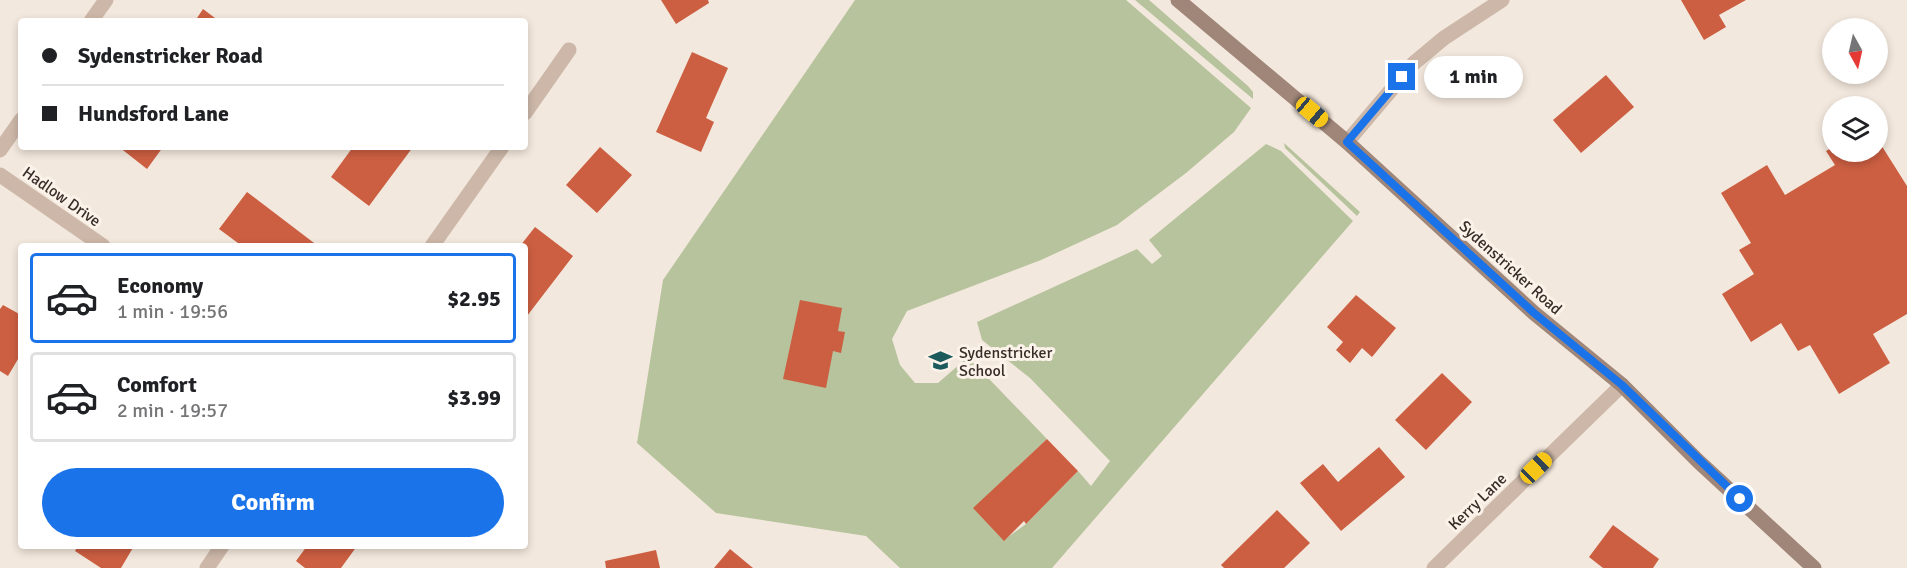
<!DOCTYPE html>
<meta charset="utf-8">
<style>
body{margin:0;font-family:Signika,sans-serif;background:#f6f6f6;color:#202124;height:100vh;display:flex;flex-direction:column;font-size:22px;white-space:nowrap}
*{box-sizing:border-box;margin:0}
p{font-size:20px;color:#757577}
.icon{flex:none;width:33px;height:33px;fill:none;stroke:currentColor;stroke-width:2;stroke-linecap:round;stroke-linejoin:round}
.map{position:relative;flex:1;overflow:hidden}
.drawer{position:absolute;left:18px;top:243px;width:510px;height:306px;display:flex;flex-direction:column;background:#fff;border-radius:6px;box-shadow:0 3px 9px #0003}
.drawer>*{flex:none}
.guide{position:absolute;left:18px;top:18px;width:510px;height:132px;border-radius:6px;box-shadow:0 3px 9px #0003;display:grid;align-content:center;height:132px;padding:0 24px;background:#fff}
.needle{width:39px;rotate:172deg}
.fabs{position:absolute;left:1822px;top:18px;display:grid;gap:12px}
.fabs a{display:grid;place-items:center;width:66px;height:66px;border-radius:50%;background:#fff;box-shadow:0 3px 9px #0003;font-size:30px}
.end{position:absolute;width:27px;height:27px;margin:-14px;border:8px solid #1a73e8;background:#fff;box-shadow:0 0 0 3px #fff}
.from{border-radius:50%}
.bubble{position:absolute;height:42px;border-radius:21px;background:#fff;box-shadow:0 3px 9px #0003;font-size:20px;font-weight:700;line-height:42px;text-align:center}
.car{position:absolute;width:18px;height:36px;margin:-18px -9px;border-radius:8px;box-shadow:0 0 4px 2px #0007;background:linear-gradient(#f5c518 24%,#345 0 40%,#f5c518 0 76%,#345 0 86%,#f5c518 0)}
.guide b{display:flex;align-items:center;gap:21px;height:57px;font-size:22px}
.guide b+b{border-top:2px solid #e0e0e0}
.guide i{width:15px;height:15px;background:#202124}
ul{padding:10px 0 0;list-style:none}
li{display:flex;align-items:center;gap:18px;height:90px;margin:0 12px 9px;padding:0 12px;border:3px solid #e0e0e0;border-radius:6px}
li div{flex:1}
li b{display:block;font-size:22px}
li em{font-style:normal;font-weight:700}
li.on{border-color:#1a73e8}
li>.icon{width:54px;height:54px;stroke-width:1.5}
.action{display:flex;gap:12px;margin-top:auto;padding:12px 24px}
.action a{flex:1;height:69px;border-radius:36px;background:#1a73e8;color:#fff;font-size:24px;font-weight:700;line-height:69px;text-align:center}
.map>svg:first-child{display:block}
.green{fill:#b7c39c}
.building{fill:#cc5f42}
.lines{fill:none;stroke-linecap:round;stroke-linejoin:round}
.street{stroke:#ccb7a8;stroke-width:15}
.secondary{stroke:#a08679;stroke-width:15}
.route{stroke:#1a73e8;stroke-width:8}
.labels{text-anchor:middle;stroke-width:6;stroke-linejoin:round;paint-order:stroke}
.street-label{font-size:16px;fill:#392d28;stroke:#fbf2e9}
.poi-label{font-size:16px;fill:#392d28;stroke:#fbf2e9;text-anchor:start}
</style>
<div class="map">
<svg width="1907" height="568" viewBox="0 0 1907 568">
<rect width="100%" height="100%" fill="#f3e8dd"/>
<!-- green -->
<g class="green">
<path d="M855 0H1126L1251 108 1234 132 1186 173 1117 225 1041 260 907 311 892 339 900 365 915 383H938L968 357 1047 439 974 508 1004 540 1026 524 1078 471 1091 486 1110 461 1030 378 982 340 977 322 1137 249 1152 264 1162 256 1149 240 1266 144 1281 151 1353 221 1052 568H900L866 536 716 513 637 443 663 280Z"/>
<path d="M1135 0H1149L1248 86 1253 92V99Z"/>
<path d="M1284 143 1360 212 1357 216 1285 148Z"/>
</g>
<!-- building -->
<g class="building">
<path d="M661 0H708L709 3 676 24Z"/>
<path d="M1681 0H1746L1719 15 1726 27 1704 40Z"/>
<path d="M203 9 219 21H195Z"/>
<path d="M692 52 728 68 706 118 714 122 701 152 656 132Z"/>
<path d="M1606 75 1634 107 1581 153 1553 120Z"/>
<path d="M1878 140 1907 186V314L1873 334 1890 363 1839 394 1810 345 1798 351 1781 323 1751 342 1722 294 1754 274 1739 250 1751 243 1721 193 1767 165 1785 195 1835 165 1826 151 1833 147V152H1878Z"/>
<path d="M119 147H163L147 169Z"/>
<path d="M353 147H413L369 206 331 177Z"/>
<path d="M600 147 632 175 597 213 566 185Z"/>
<path d="M247 192 318 246H242L219 229Z"/>
<path d="M535 227 573 256 527 316 525 246H520Z"/>
<path d="M1356 295 1396 328 1372 357 1362 348 1350 363 1336 350 1343 342 1327 327Z"/>
<path d="M800 300 842 308 838 331 845 332 841 353 833 351 826 388 783 379Z"/>
<path d="M3 305 21 315V354L8 376 0 371V309Z"/>
<path d="M1442 373 1472 402 1426 450 1395 420Z"/>
<path d="M1047 439 1078 471 1026 524 1024 521 1004 541 973 508Z"/>
<path d="M1379 447 1405 477 1341 531 1300 483 1323 464 1338 482Z"/>
<path d="M1277 510 1310 543 1284 568H1224L1221 565Z"/>
<path d="M1613 525 1659 559 1653 568H1603L1589 557Z"/>
<path d="M78 546H134L121 568H101L75 551Z"/>
<path d="M307 546H357L341 568H305L296 561Z"/>
<path d="M730 549 753 568H714Z"/>
<path d="M656 550 660 568H606L605 561Z"/>
</g>
<g class="lines">
<!-- street -->
<g class="street">
<path d="M91 21 106 0"/>
<path d="M525 113 569 50"/>
<path d="M1347 142 1414 63 1444 38 1502 0"/>
<path d="M0 150 21 120"/>
<path d="M0 175 103 246"/>
<path d="M432 246 502 147"/>
<path d="M207 568 222 546"/>
<path d="M1434 568 1622 385"/>
</g>
<!-- secondary -->
<path class="secondary" d="M1178 0 1347 142 1534 313 1622 385 1698 461 1814 568"/>
</g>
<g class="lines">
<!-- route -->
<path class="route" d="M1402 77 1347 142 1534 313 1622 385 1740 499"/>
</g>
<!-- icons -->
<defs>
<symbol id="school-bare" viewBox="-9 -9 18 18"><path d="M0-5L7-2L0 1L-7-2ZM-4 1L0 2.5L4 1V4Q0 6-4 4Z" fill="#1c5a5c" stroke="#fbf2e9" stroke-width="2.5" paint-order="stroke"/></symbol>
</defs>
<g fill-rule="evenodd">
<use href="#school-bare" x="924" y="344" width="33" height="33"/>
</g>
<g class="labels">
<!-- street labels -->
<g class="street-label">
<text transform="translate(62 196) rotate(35)" y="6">Hadlow Drive</text>
<text transform="translate(1511 267) rotate(42)" y="6">Sydenstricker Road</text>
<text transform="translate(1477 501) rotate(-44)" y="6">Kerry Lane</text>
</g>
<!-- poi labels -->
<g class="poi-label">
<text x="959" y="358">Sydenstricker<tspan x="959" dy="18">School</tspan></text>
</g>
</g>
</svg>
<div class="fabs">
<a><svg class="needle" viewBox="-14 -14 28 28"><path d="M0-13l5 13h-10z" fill="#e53935"/><path d="M0 13l5-13h-10z" fill="#757577"/></svg></a>
<a><svg class="icon" aria-label="layers" viewBox="0 0 24 24"><path d="M12 4l9 5-9 5-9-5zM3 14l9 5 9-5"/></svg></a>
</div>
<i class="end from" style="left:1740px;top:499px"></i>
<i class="end" style="left:1402px;top:77px"></i>
<div class="bubble" style="left:1424px;top:56px;width:99px">1 min</div>
<i class="car" style="left:1312px;top:112px;rotate:130deg"></i>
<i class="car" style="left:1536px;top:468px;rotate:46deg"></i>
<div class="guide">
<b><i class="from"></i>Sydenstricker Road</b>
<b><i></i>Hundsford Lane</b>
</div>
<section class="drawer">
<ul>
<li class="on"><svg class="icon" aria-label="car" viewBox="0 0 24 24"><path d="M5 17H2v-5l4-1 3-4h7l3 4 3 1v5h-3M9 17h6M6 11h13"/><circle cx="7" cy="17" r="2"/><circle cx="17" cy="17" r="2"/></svg><div><b>Economy</b><p>1 min · 19:56</p></div><em>$2.95</em></li>
<li><svg class="icon" aria-label="car" viewBox="0 0 24 24"><path d="M5 17H2v-5l4-1 3-4h7l3 4 3 1v5h-3M9 17h6M6 11h13"/><circle cx="7" cy="17" r="2"/><circle cx="17" cy="17" r="2"/></svg><div><b>Comfort</b><p>2 min · 19:57</p></div><em>$3.99</em></li>
</ul>
<div class="action"><a>Confirm</a></div>
</section>
</div>
